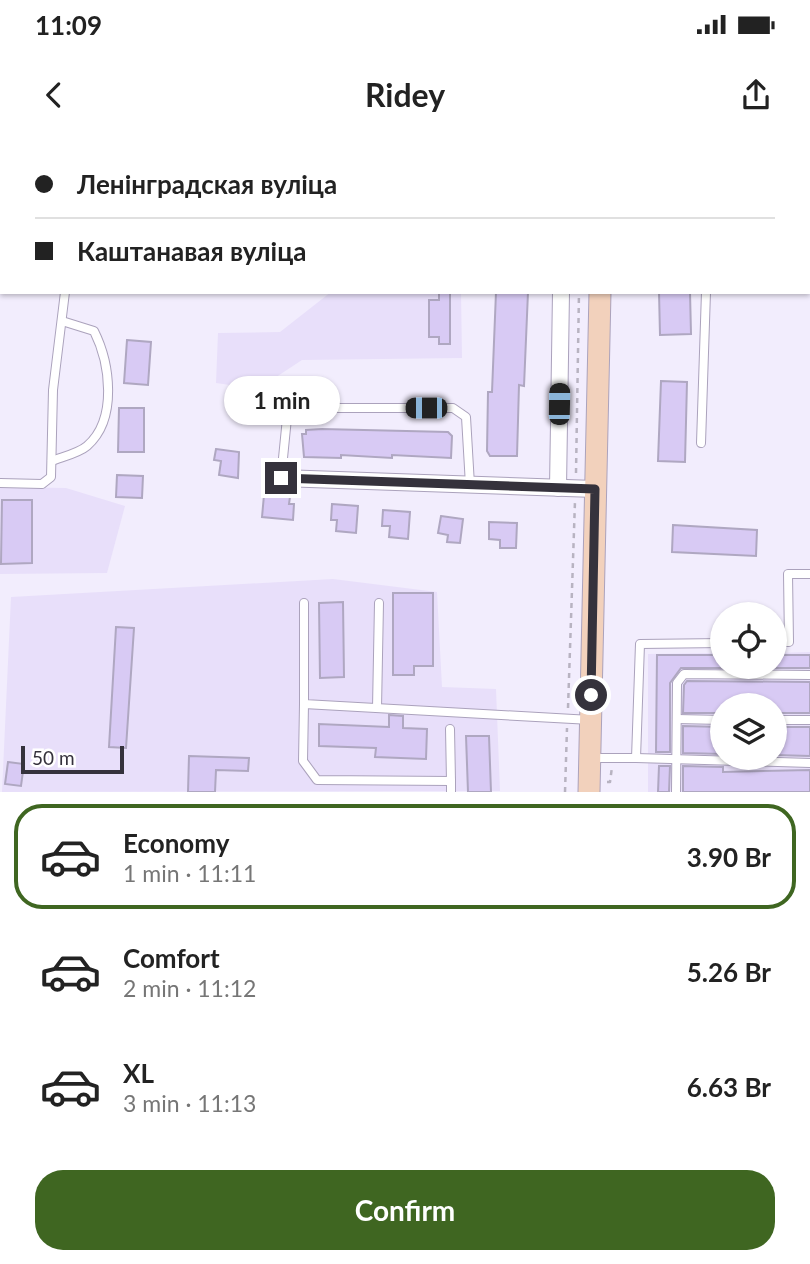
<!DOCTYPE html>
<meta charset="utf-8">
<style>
body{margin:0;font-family:Lato,sans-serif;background:#f2f2f2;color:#222;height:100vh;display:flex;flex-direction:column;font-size:26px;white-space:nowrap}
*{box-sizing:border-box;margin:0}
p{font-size:23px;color:#767676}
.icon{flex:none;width:38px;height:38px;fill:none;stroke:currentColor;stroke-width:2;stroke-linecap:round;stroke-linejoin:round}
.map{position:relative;height:652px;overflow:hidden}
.drawer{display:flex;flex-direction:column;background:#fff;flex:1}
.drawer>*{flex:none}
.banner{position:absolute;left:0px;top:0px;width:810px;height:154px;box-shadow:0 2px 5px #0004;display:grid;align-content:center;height:154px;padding:0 35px;background:#fff}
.controls{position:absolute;left:710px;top:462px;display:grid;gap:14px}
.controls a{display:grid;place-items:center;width:77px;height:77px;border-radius:50%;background:#fff;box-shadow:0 2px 5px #0004;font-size:35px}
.scale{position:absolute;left:21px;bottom:18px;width:103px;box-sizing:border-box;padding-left:7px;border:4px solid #35323c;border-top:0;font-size:19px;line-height:24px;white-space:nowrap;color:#35323c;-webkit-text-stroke:5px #fff;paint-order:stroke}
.end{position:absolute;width:32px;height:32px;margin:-16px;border:9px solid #35323c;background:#fff;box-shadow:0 0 0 4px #fff}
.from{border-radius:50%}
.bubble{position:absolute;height:49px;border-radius:24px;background:#fff;box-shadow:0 2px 5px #0004;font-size:23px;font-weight:700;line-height:49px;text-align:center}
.car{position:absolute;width:21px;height:42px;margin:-21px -10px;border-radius:9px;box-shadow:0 0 5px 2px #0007;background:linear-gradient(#222 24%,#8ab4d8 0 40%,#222 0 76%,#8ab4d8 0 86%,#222 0)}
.banner b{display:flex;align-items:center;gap:24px;height:66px;font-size:26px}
.banner b+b{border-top:2px solid #e0e0e0}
.banner i{width:18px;height:18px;background:#222}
ul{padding:12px 0 0;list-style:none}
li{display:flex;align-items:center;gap:21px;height:105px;margin:0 14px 10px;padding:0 21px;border:4px solid transparent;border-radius:28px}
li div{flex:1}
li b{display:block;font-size:26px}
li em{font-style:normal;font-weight:700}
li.on{border-color:#3f6621}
li>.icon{width:63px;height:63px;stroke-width:1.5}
.action{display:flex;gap:14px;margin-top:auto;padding:14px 35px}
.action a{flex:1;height:80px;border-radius:28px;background:#3f6621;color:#fff;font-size:28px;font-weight:700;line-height:80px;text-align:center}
.status{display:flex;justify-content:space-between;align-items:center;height:49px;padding:0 35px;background:#fff;direction:ltr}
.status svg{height:19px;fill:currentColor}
header{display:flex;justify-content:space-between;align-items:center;height:91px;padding:0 35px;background:#fff;font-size:32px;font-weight:700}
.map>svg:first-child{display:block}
.built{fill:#e8dffa;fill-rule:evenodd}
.building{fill:#d8caf4;stroke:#afa7c1;stroke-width:2}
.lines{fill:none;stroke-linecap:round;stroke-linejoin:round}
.service-casing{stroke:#aba2bc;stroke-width:10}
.minor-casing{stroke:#aba2bc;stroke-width:18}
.secondary-casing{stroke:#aba2bc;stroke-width:23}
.path{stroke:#b8b3c1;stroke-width:2.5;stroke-dasharray:5 5;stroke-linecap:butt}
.service{stroke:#fff;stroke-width:8}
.minor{stroke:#fff;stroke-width:16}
.secondary{stroke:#f2d1bc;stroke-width:21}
.route{stroke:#35323c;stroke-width:9}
</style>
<div class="status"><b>11:09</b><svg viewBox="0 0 49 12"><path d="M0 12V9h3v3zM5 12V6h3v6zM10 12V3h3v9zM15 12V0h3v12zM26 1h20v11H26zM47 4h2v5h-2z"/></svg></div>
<header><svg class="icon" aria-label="back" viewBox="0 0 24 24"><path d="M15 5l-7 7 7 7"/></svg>Ridey<svg class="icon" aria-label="share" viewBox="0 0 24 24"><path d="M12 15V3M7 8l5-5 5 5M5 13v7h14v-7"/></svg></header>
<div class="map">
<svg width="810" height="652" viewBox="0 0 810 652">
<rect width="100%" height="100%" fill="#f2edfd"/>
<!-- built -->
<g class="built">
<path d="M331 152H461L462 218 302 220 258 249 216 243 218 193 280 192Z"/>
<path d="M0 347 66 348 125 366 107 433 0 434Z"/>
<path d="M333 439 437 452 442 547 496 549 500 651 2 652 11 457Z"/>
<path d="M810 512V651L648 652V514L723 513V527H775V513ZM723 565H775V618H723Z"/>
</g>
<!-- building -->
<g class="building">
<path d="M439 152H450V204H439V197H429V160H439Z"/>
<path d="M496 152H528L524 246 519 245 517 316H490L487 311 488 252H492Z"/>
<path d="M659 152H690L691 194 660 195Z"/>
<path d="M127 200 151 202 148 245 124 243Z"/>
<path d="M661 241 687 242 685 322 658 321Z"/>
<path d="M119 268H144V312H118Z"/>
<path d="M322 289 448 292 452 296 451 318 392 315V318L341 315V318L304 317 302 294H306V290Z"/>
<path d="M216 309 239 312 238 338 219 335 221 321 214 320Z"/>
<path d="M117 335 143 336 142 358 116 357Z"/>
<path d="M264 355 290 357 289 364H294L293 380 262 377Z"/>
<path d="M2 360H32V423L1 424Z"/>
<path d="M332 364 358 366 356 393 336 391 337 380H331Z"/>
<path d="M383 370 410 372 408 399 389 397 390 386H382Z"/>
<path d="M441 376 463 379 460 403 447 402 448 395 438 393Z"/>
<path d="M489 382 517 383 516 408H500V400L489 399Z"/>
<path d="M673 385 757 390 756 416 672 412Z"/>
<path d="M393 453H433V526H414V535H393Z"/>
<path d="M343 462 344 537 320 538 319 463Z"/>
<path d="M116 487 134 488 126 608 109 607Z"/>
<path d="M657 515H723V527H775V515H810V528H681L670 543V612H656Z"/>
<path d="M687 541 810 542V573H775V565H723V573H683L684 545Z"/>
<path d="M389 575 403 576V588L427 589 426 619 375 617 376 608 319 606V584L389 587Z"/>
<path d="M683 586 723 587V614L683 613Z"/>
<path d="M775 587H810V616L775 615Z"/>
<path d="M466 596H489L491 652H468Z"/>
<path d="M189 616 249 618 248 631 216 630 215 652H188Z"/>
<path d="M8 622 24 624 21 646 5 644Z"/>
<path d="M659 626H670L669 652H658Z"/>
<path d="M683 626 723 627V632L810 630V652H683Z"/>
</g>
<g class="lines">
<defs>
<g id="service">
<path d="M309 2V0"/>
<path d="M782 2V0"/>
<path d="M0 49H2"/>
<path d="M808 100H810"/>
<path d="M701 303 706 152"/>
<path d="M52 321C62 317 79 313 87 306 118 279 110 223 94 191L62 181"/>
<path d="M281 338 288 268H453L466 277 470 345"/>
<path d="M0 343 42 344 51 337 53 250 65 152"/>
<path d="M304 463V564L591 580"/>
<path d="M775 502H789L788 434H810"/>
<path d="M304 564 303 621 317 640 451 641 450 589"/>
<path d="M377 568 379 463"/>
<path d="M677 579 723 580"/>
<path d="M775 580H810"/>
<path d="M590 618H636L640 504 723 503"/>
<path d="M636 618 810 623"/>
<path d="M451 652V641"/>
<path d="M676 652 677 543 684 534 810 535"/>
</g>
<g id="minor">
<path d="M281 338 595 349"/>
<path d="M558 348 561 152"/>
</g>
<g id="secondary">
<path d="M604 2V0"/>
<path d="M589 652 600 152"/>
</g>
</defs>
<!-- service casing -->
<use href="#service" class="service-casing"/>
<!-- minor casing -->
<use href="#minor" class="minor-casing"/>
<!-- secondary casing -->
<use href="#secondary" class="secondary-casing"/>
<!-- path -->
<g class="path">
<path d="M582 2V0"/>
<path d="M808 17H810"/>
<path d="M576 333 579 152"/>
<path d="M568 568 575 361"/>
<path d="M607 642H610L612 627"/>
<path d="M565 652 567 588"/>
</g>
<!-- service -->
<use href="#service" class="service"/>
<!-- minor -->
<use href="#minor" class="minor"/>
<!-- secondary -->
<use href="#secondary" class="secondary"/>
</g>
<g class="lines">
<!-- route -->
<path class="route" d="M281 338 595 349 591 555"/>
</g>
</svg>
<div class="controls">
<a><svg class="icon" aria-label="locate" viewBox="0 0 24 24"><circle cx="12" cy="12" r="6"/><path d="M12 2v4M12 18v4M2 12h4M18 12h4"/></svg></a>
<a><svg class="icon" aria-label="layers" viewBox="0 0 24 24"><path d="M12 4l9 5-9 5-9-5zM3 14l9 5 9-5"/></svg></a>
</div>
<div class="scale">50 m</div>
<i class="end from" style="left:591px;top:555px"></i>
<i class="end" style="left:281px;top:338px"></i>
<div class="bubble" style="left:224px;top:236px;width:116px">1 min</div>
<i class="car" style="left:559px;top:264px;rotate:1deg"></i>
<i class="car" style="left:426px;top:268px;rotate:270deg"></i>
<div class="banner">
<b><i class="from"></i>Ленінградская вуліца</b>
<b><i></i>Каштанавая вуліца</b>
</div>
</div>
<section class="drawer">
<ul>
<li class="on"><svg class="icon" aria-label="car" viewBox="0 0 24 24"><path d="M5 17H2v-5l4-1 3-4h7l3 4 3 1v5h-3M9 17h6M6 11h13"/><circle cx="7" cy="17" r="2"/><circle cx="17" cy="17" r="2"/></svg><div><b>Economy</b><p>1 min · 11:11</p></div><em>3.90 Br</em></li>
<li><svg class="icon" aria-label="car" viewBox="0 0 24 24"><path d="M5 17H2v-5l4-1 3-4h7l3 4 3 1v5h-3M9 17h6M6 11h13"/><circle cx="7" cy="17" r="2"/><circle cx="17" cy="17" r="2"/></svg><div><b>Comfort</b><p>2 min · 11:12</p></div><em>5.26 Br</em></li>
<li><svg class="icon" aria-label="car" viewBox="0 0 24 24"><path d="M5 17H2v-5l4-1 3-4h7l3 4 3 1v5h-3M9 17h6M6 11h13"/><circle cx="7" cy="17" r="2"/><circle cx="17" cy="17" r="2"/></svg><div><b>XL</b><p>3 min · 11:13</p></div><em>6.63 Br</em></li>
</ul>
<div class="action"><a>Confirm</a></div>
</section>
